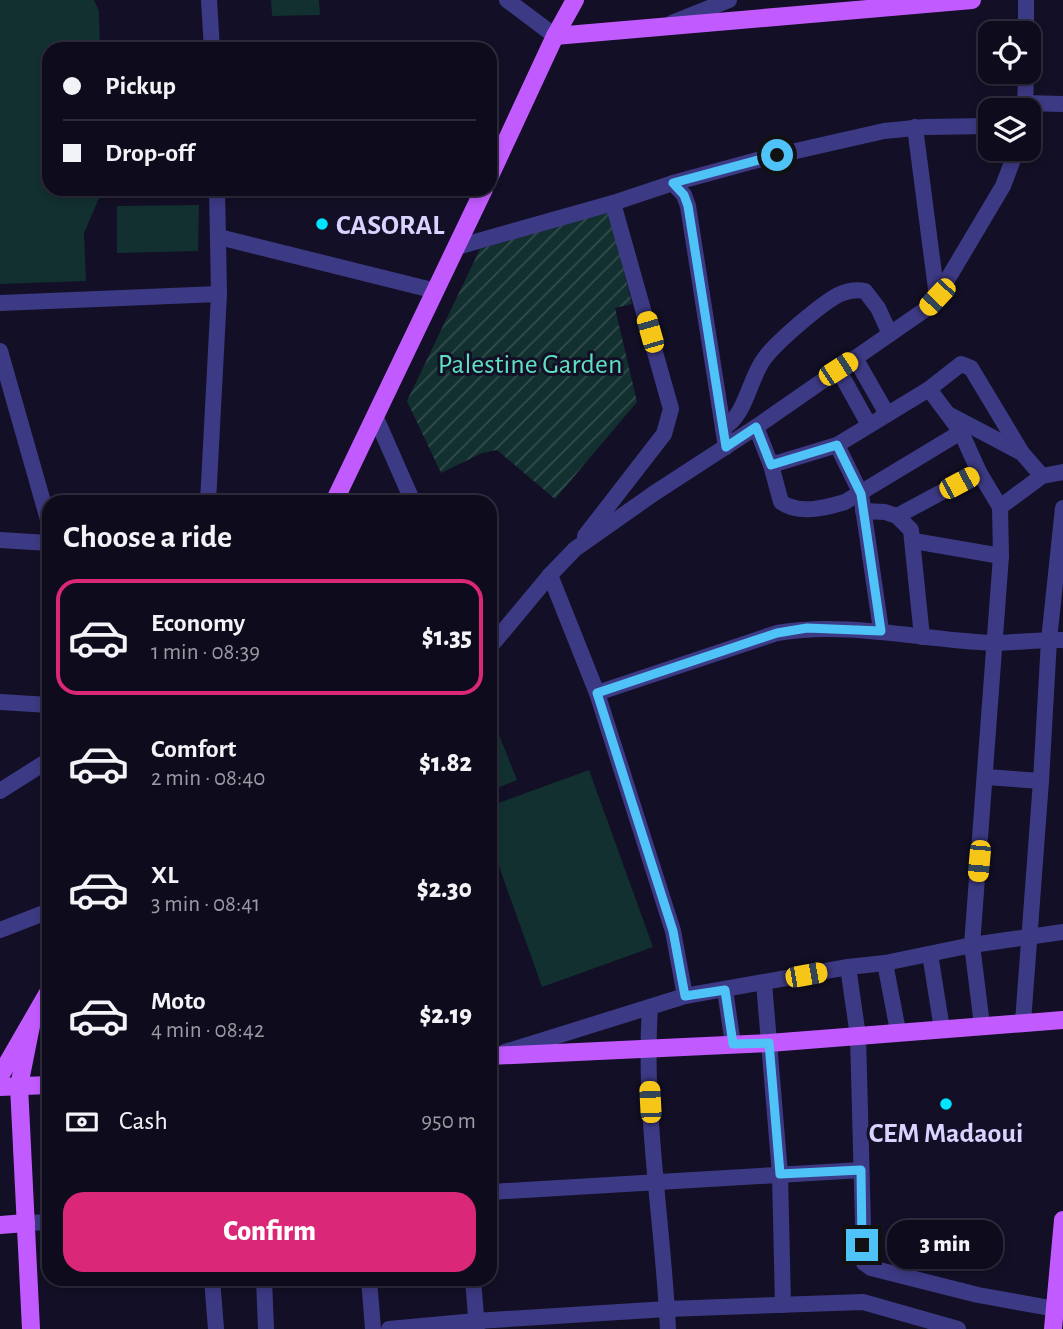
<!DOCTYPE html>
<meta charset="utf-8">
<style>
body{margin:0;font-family:"Alegreya Sans",sans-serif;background:#1c1929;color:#f1f3f6;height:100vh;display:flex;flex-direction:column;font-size:26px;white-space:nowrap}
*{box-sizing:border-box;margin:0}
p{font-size:23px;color:#9b9ba3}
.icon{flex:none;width:38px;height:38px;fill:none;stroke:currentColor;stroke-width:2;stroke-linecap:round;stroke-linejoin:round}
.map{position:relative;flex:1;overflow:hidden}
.side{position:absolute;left:42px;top:495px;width:455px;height:791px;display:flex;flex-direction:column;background:#0e0b1c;border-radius:21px;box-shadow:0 4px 10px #0003,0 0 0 2px #2e2b3b}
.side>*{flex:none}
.hud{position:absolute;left:42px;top:42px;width:455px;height:154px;border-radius:21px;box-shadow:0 4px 10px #0003,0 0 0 2px #2e2b3b;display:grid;align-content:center;height:154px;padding:0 21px;background:#0e0b1c}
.tools{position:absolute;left:978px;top:21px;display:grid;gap:14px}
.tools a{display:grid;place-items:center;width:63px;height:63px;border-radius:14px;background:#0e0b1c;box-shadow:0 4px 10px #0003,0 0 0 2px #2e2b3b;font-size:35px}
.end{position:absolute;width:32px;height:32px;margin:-16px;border:9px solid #4fc3f7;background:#111;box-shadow:0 0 0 4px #111}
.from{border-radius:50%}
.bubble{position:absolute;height:49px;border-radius:21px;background:#0e0b1c;box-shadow:0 4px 10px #0003,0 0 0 2px #2e2b3b;font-size:23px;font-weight:800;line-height:49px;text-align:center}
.car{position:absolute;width:21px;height:42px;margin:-21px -10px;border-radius:9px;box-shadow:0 0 5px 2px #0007;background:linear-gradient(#f5c518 24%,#345 0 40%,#f5c518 0 76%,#345 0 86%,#f5c518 0)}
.hud b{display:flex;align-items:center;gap:24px;height:66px;font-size:26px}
.hud b+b{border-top:2px solid #2e2b3b}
.hud i{width:18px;height:18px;background:#f1f3f6}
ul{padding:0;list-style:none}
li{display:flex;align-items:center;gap:21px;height:116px;margin:0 14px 10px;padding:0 7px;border:4px solid transparent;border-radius:21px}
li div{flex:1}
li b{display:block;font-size:26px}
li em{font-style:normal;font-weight:800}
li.active{border-color:#db2777}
li>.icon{width:63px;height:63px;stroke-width:1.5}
h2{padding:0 21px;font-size:32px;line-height:84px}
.pay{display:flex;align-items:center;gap:18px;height:77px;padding:0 21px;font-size:26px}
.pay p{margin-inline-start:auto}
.button{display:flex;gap:14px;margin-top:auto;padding:14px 21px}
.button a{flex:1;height:80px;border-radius:21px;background:#db2777;color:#fff;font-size:28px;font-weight:800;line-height:80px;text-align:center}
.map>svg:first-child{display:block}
.green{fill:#12302f}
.garden{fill:url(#garden-furrows)}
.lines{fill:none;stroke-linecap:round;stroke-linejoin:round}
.minor{stroke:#3d3a85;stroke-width:16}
.major{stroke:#c25bff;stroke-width:18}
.route{stroke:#4fc3f7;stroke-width:9}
.poi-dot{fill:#00e5ff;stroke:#130f26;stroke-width:2.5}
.labels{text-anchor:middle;stroke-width:6;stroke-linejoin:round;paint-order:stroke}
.poi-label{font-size:28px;font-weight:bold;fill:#d9d4ff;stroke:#130f26;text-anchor:start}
.park-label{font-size:28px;fill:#5fe0c0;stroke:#130f26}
</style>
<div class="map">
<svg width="1063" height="1329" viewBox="0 0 1063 1329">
<defs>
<pattern id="garden-furrows" width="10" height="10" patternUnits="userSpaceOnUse" patternTransform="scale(1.75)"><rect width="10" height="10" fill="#12302f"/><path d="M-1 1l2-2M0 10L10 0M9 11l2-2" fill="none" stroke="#344d4e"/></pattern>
</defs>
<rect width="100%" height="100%" fill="#130f26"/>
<!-- green -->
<g class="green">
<path d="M0 0H94L99 11 100 49H49V189H103L84 233 86 281 0 284Z"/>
<path d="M271 0H319L320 15 272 16Z"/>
<path d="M199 205 198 251 117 253V206Z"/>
<path d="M490 712 517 780 490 791Z"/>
<path d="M589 770 653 947 542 987 490 841V806Z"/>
</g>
<!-- garden -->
<path class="garden" d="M609 211 632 304 615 308 637 402 555 499 497 450 482 453 441 473 407 401 480 249Z"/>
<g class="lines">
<!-- minor -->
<g class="minor">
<path d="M209 0 212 49"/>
<path d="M507 0 555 36"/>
<path d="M1026 0V33"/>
<path d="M672 23 729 0"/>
<path d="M1025 103 1063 104"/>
<path d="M1025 110 1026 72"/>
<path d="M915 127 937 297"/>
<path d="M673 183 761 159 884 131 925 127 990 126"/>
<path d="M219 237 436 291"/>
<path d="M457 247 613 203 673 183 684 195 688 206 726 447"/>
<path d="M0 303 219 294"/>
<path d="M0 351 49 523"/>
<path d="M855 358 887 414"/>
<path d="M838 369 869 425"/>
<path d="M929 389 961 432 979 472 1000 507 1001 556 972 945 982 1025"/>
<path d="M950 415 1022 453 1042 476"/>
<path d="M376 418 413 502"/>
<path d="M756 427 771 465 781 502C799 515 825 508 845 502L961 432"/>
<path d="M723 428C746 416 749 379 764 359 776 342 820 305 838 295 847 291 855 289 865 291L878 308 890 334"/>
<path d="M837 445 861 494 881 630"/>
<path d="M771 465 837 445 929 389 961 364 971 368 1022 453"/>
<path d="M208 502 219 294 217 189"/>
<path d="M1000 507 1042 476 1063 472"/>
<path d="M863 511 885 512 897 516 911 530 922 637"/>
<path d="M897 516 979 472"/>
<path d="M585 536 664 434 671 409 613 203"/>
<path d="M0 540 49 543"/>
<path d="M914 541 1001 556"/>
<path d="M550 575 597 693 673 931 685 996"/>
<path d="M490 647 550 575 575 549 653 494 756 427 926 309 937 297 1003 186 1017 149"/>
<path d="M597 693 777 633C849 621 920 640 993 643 1016 643 1039 639 1063 640"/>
<path d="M0 702 49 705"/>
<path d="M986 777 1041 781"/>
<path d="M0 791 49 760"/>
<path d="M0 930 49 911"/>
<path d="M930 954 942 1029"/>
<path d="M885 963 898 1031"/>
<path d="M848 967 858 1036 864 1263 871 1268 978 1295 1056 1309"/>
<path d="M764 983 780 1174 783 1305"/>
<path d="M725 990 733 1044"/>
<path d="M650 1007C643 1115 663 1222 668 1329"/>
<path d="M1023 1022 1041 781 1049 640 1063 508"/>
<path d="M505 1052 685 996 848 967 885 963 972 945 1063 932"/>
<path d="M490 1192 861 1170"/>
<path d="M26 1223 49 1222"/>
<path d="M212 1279 216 1329"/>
<path d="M264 1279 266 1329"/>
<path d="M369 1279 373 1329"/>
<path d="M473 1279 477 1329"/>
<path d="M389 1329 476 1321 667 1309 863 1302 958 1329"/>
</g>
<!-- major -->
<g class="major">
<path d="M555 36 972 0"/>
<path d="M490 176 555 36 575 0"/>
<path d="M334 502 484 189"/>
<path d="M31 1026 19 1086 31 1329"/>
<path d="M490 1056 769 1043 1063 1020"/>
<path d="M0 1076 49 991"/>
<path d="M0 1087 49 1085"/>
<path d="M0 1225 26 1223"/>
<path d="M1053 1329 1063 1220"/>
</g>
</g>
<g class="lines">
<!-- route -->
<path class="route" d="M777 155 673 183 684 195 688 206 726 447 756 427 771 465 837 445 861 494 881 631 807 628 777 633 597 693 673 931 685 996 725 990 733 1044 769 1043 780 1174 861 1170 862 1245"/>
</g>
<!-- markers -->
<g class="poi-dot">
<circle cx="322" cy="224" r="7"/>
<circle cx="946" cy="1104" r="7"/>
</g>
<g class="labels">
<!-- poi labels -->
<g class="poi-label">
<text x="336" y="234">CASORAL</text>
<text x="946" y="1142" text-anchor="middle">CEM Madaoui</text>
</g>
<!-- park labels -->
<g class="park-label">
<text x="530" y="373">Palestine Garden</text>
</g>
</g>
</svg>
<div class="tools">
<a><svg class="icon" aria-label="locate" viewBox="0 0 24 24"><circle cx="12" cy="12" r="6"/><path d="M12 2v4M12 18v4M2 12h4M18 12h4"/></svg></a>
<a><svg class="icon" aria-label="layers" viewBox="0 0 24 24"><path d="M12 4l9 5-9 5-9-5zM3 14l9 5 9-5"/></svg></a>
</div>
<i class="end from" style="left:777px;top:155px"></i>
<i class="end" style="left:862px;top:1245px"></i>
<div class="bubble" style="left:887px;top:1220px;width:116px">3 min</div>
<i class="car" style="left:937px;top:297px;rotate:223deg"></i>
<i class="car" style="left:650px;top:332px;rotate:344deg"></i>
<i class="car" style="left:838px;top:369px;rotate:57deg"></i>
<i class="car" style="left:959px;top:483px;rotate:62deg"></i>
<i class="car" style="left:979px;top:861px;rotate:185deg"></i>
<i class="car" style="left:806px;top:975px;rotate:80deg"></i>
<i class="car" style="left:650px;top:1102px;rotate:357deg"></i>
<div class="hud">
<b><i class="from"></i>Pickup</b>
<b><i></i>Drop-off</b>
</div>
<section class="side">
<h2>Choose a ride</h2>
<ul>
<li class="active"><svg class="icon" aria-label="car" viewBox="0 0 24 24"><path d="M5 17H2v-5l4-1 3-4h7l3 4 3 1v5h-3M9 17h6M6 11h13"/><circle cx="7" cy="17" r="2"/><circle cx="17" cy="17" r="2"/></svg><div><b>Economy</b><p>1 min · 08:39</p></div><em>$1.35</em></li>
<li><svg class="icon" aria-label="car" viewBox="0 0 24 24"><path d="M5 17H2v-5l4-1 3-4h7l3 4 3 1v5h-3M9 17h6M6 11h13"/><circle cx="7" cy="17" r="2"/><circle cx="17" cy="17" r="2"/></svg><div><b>Comfort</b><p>2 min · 08:40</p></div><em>$1.82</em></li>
<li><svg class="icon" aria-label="car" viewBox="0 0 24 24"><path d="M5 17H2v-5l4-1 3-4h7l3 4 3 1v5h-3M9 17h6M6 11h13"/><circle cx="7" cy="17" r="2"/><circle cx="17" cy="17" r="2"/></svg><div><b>XL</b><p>3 min · 08:41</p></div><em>$2.30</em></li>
<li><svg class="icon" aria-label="car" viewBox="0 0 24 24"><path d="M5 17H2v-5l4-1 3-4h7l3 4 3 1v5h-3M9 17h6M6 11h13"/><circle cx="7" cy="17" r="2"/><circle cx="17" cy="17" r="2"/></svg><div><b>Moto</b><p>4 min · 08:42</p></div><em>$2.19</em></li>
</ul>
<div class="pay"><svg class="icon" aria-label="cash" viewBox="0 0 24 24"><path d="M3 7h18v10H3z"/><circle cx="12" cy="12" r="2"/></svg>Cash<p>950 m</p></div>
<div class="button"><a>Confirm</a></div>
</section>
</div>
